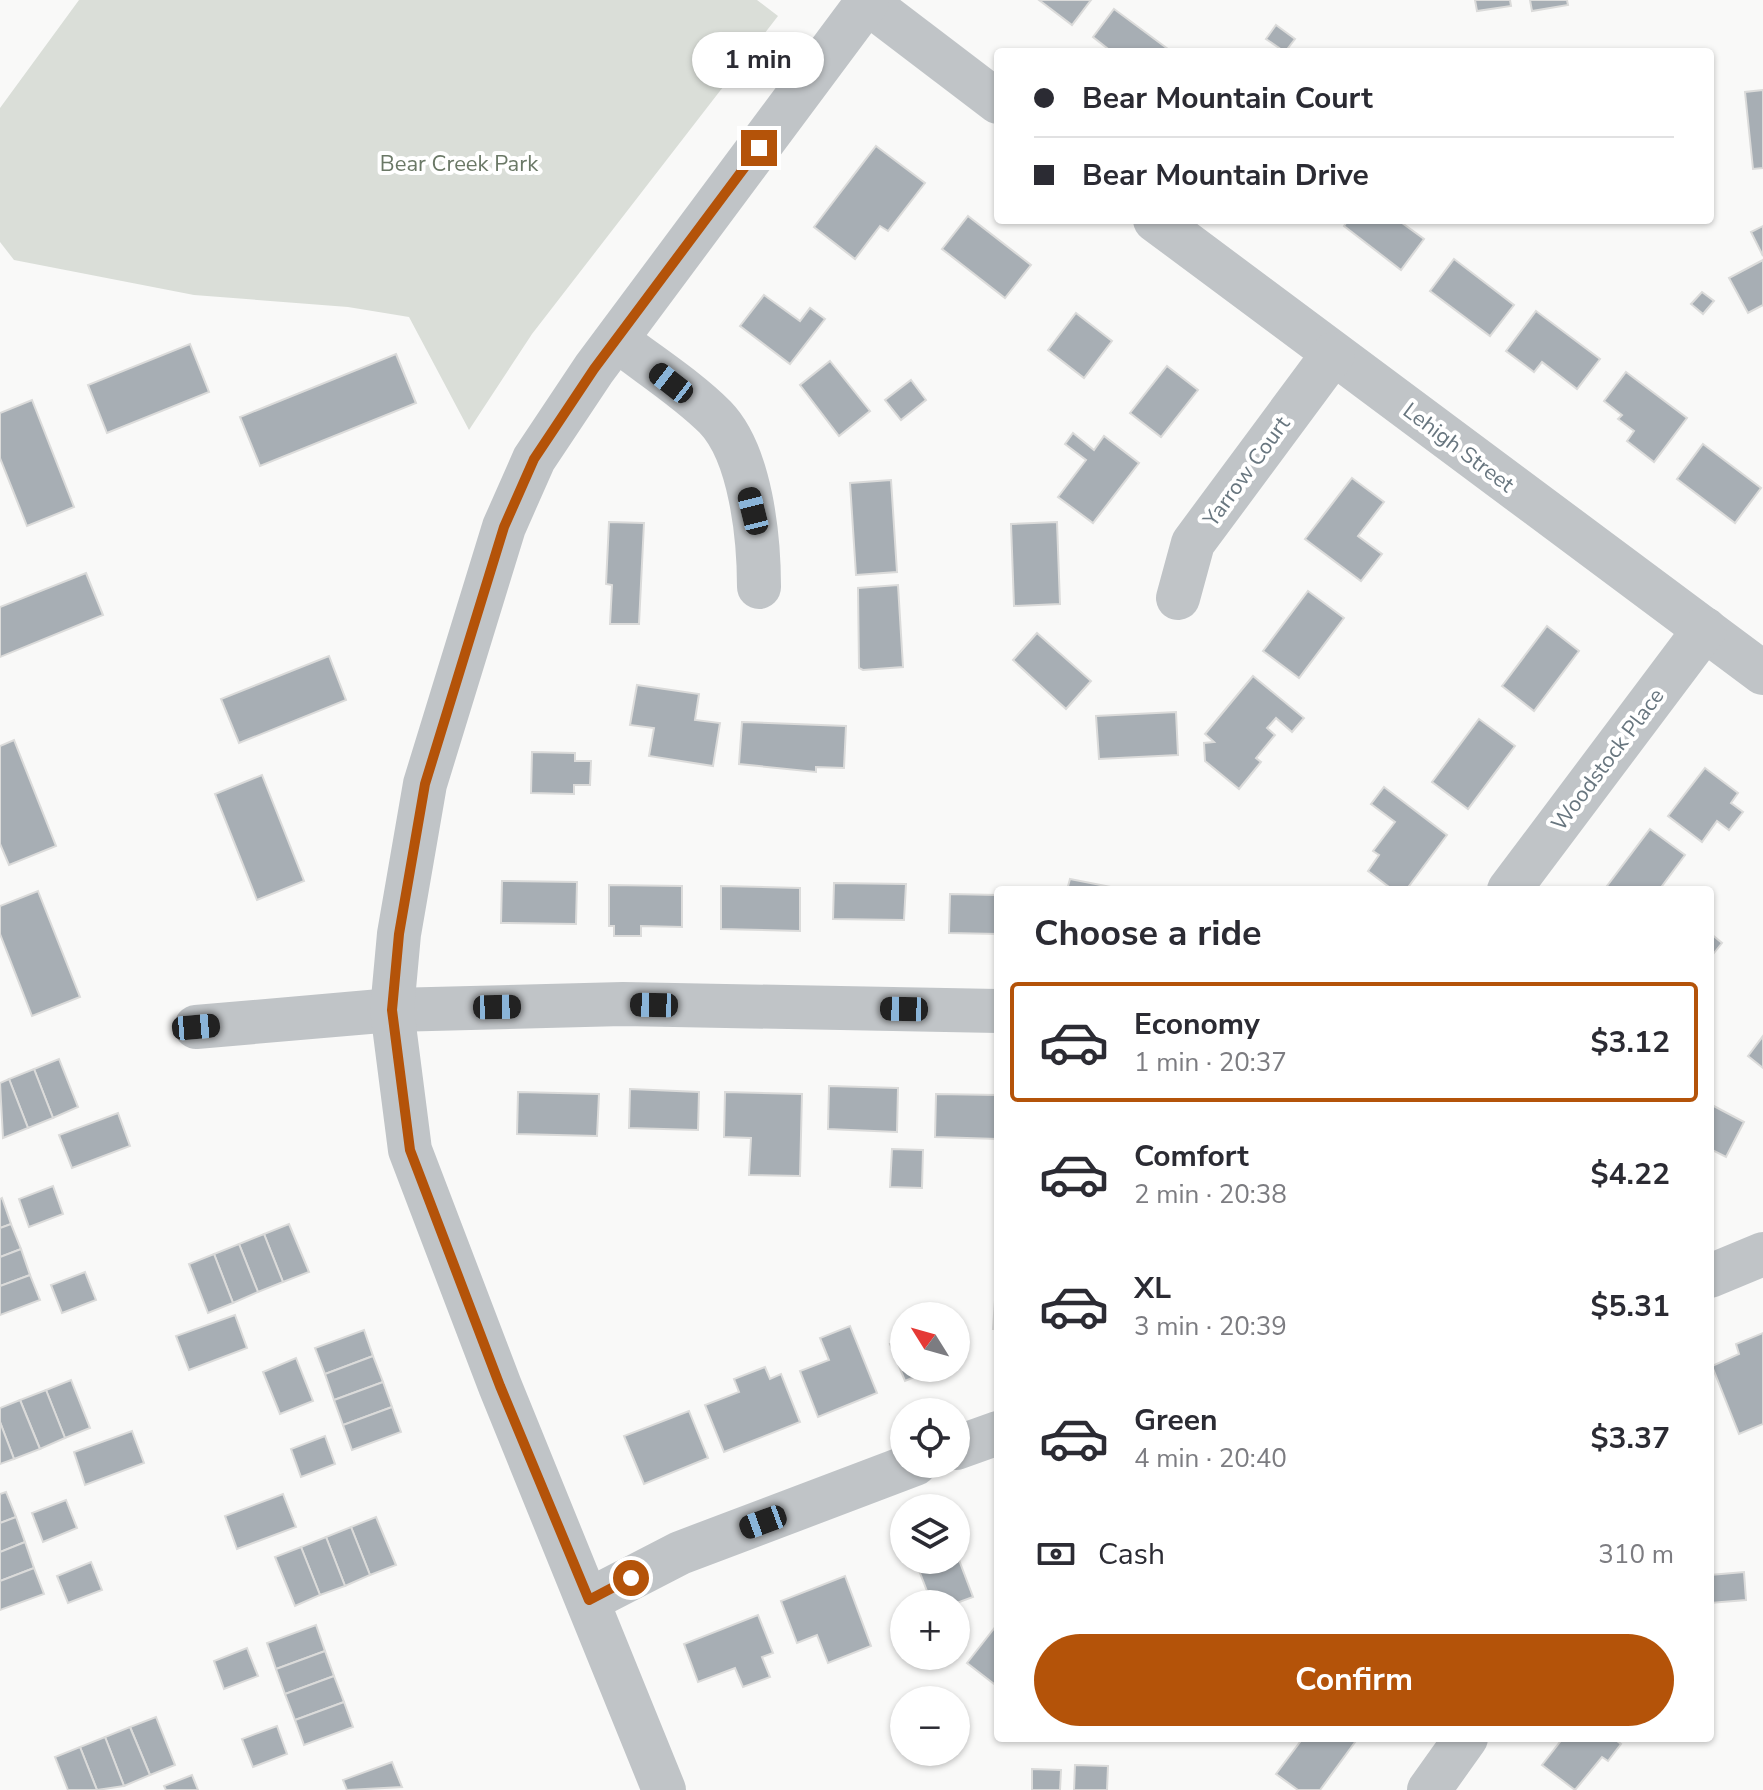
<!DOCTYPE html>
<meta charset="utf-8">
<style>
body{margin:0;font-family:"Nunito Sans",sans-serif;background:#f2f2f3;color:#2b2b33;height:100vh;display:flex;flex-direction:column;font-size:30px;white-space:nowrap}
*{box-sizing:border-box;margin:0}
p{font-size:26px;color:#7c7c81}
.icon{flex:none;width:44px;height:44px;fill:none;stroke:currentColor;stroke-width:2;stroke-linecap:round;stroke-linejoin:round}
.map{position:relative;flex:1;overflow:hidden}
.side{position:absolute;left:994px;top:886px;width:720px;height:856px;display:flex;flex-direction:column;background:#fff;border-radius:8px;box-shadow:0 2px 6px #0004}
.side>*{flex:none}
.guide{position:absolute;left:994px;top:48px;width:720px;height:176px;border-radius:8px;box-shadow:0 2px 6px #0004;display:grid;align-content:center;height:176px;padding:0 40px;background:#fff}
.needle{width:52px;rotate:307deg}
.controls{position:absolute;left:890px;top:1302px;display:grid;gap:16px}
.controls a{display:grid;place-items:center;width:80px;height:80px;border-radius:50%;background:#fff;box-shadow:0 2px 6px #0004;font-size:40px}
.end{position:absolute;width:36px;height:36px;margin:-18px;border:10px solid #b45309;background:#fff;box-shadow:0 0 0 4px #fff}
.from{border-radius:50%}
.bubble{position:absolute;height:56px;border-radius:28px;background:#fff;box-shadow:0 2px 6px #0004;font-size:26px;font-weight:700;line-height:56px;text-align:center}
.car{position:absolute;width:24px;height:48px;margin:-24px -12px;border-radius:10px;box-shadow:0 0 6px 2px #0007;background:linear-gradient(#222 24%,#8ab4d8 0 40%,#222 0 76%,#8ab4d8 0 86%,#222 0)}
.guide b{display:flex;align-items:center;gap:28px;height:76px;font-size:30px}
.guide b+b{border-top:2px solid #e1e1e2}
.guide i{width:20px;height:20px;background:#2b2b33}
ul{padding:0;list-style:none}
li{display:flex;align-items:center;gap:24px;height:120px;margin:0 16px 12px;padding:0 24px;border:4px solid transparent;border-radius:8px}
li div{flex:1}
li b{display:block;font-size:30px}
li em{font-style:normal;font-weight:700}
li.on{border-color:#b45309}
li>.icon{width:72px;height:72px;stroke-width:1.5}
h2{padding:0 40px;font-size:36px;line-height:96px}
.pay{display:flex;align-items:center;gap:20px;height:88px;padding:0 40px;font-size:30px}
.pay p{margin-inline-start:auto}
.button{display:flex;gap:16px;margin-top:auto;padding:16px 40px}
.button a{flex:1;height:92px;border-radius:48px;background:#b45309;color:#fff;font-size:32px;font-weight:700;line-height:92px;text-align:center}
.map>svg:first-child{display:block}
.green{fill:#daded8}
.building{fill:#a7aeb4;stroke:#dbdbda;stroke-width:2}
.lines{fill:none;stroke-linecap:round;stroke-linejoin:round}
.minor{stroke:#c0c4c7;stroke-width:44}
.route{stroke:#b45309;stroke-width:10}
.labels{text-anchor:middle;stroke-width:8;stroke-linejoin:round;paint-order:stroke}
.park-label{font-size:22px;fill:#6a7866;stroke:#fff}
.street-label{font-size:22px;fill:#68767f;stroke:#fff}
</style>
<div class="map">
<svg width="1763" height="1790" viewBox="0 0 1763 1790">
<rect width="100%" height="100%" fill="#f9f9f8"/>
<!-- green -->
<path class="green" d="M79 0H757L778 16 532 334 469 430 409 317 348 307 194 295 14 260 0 242V108Z"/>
<!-- building -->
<g class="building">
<path d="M1039 0H1091L1072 25Z"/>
<path d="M1475 0H1510L1511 6 1477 11Z"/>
<path d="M1530 0H1567L1568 5 1532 11Z"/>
<path d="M1114 9 1172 52H1112L1093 37Z"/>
<path d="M1276 25 1295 39 1285 52 1266 39Z"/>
<path d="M1763 90V168L1753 169 1745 92Z"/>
<path d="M876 146 925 183 888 231 880 226 855 259 814 227Z"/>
<path d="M968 216 1031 265 1005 298 942 249Z"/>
<path d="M1348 220H1398L1424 239 1401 270 1344 226Z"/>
<path d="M1763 226V256L1751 232Z"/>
<path d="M1454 259 1514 305 1490 336 1430 291Z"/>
<path d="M1763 260V305L1748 313 1729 278Z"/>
<path d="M1702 292 1714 301 1703 314 1691 304Z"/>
<path d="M764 295 800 321 810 308 825 319 790 364 740 326Z"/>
<path d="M1536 311 1600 359 1577 389 1542 362 1534 372 1506 351Z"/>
<path d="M1076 313 1112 341 1084 378 1048 350Z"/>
<path d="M190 344 209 392 107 433 88 385Z"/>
<path d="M396 354 416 403 260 466 240 417Z"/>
<path d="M830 361 870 411 839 436 800 385Z"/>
<path d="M1167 366 1198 390 1161 437 1130 413Z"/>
<path d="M1626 372 1687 418 1654 462 1627 441 1634 431 1618 419 1622 415 1604 401Z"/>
<path d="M911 380 926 400 901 420 885 400Z"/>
<path d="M32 400 74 507 27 526 0 458V413Z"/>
<path d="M1073 433 1094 450 1104 436 1139 463 1093 523 1058 497 1086 460 1065 444Z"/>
<path d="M1703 444 1761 488 1735 523 1677 479Z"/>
<path d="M1352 478 1384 502 1358 536 1382 554 1361 581 1305 539Z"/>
<path d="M891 480 897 572 856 575 850 483Z"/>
<path d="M609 522 644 523 639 624H610L612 585 606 584Z"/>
<path d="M1057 522 1060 604 1014 606 1011 524Z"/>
<path d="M86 573 103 615 0 657V607Z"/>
<path d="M898 585 903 667 863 670 859 668 858 588Z"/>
<path d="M1308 591 1344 618 1299 678 1263 651Z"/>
<path d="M1547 626 1579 651 1534 711 1502 686Z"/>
<path d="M1037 633 1091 681 1066 709 1013 660Z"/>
<path d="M329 656 346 700 239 743 221 699Z"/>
<path d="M1253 676 1304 718 1292 732 1276 718 1267 728 1275 735 1256 758 1261 762 1239 789 1205 761 1204 743 1214 742 1205 734Z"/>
<path d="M637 685 699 694 695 720 720 723 713 766 649 756 654 728 630 725Z"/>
<path d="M1176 712 1178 755 1099 759 1096 716Z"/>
<path d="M1479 719 1515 746 1468 809 1432 782Z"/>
<path d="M742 722 846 726 844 768 816 767V772L739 764Z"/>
<path d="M14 740 56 846 9 865 0 844V746Z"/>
<path d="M532 752 575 753V761H591L590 785H574V794L531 793Z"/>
<path d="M1705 768 1738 793 1731 803 1743 812 1729 830 1717 821 1702 842 1668 816Z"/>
<path d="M262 775 304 881 257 900 215 794Z"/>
<path d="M1384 787 1447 835 1406 890H1393L1368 871 1379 855 1373 851 1395 822 1371 804Z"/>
<path d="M1650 829 1685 855 1659 890H1604Z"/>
<path d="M1070 879 1126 890H1067Z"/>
<path d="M502 881 577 882 576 924 501 923Z"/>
<path d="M834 883 906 884 904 920 833 919Z"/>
<path d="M609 885 682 886V927L641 926V936H614V926H609Z"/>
<path d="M721 886 800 888V931L721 929Z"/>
<path d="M38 891 80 997 32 1016 0 934V906Z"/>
<path d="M950 894 998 895V934L949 933Z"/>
<path d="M1710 933 1722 943 1710 958Z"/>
<path d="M1763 1036V1068L1748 1056Z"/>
<path d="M59 1059 78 1107 53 1118 34 1069Z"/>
<path d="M34 1069 53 1118 28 1128 9 1079Z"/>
<path d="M9 1079 28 1128 3 1138 0 1083Z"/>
<path d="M829 1086 898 1088 897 1132 828 1129Z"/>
<path d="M630 1089 699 1092 698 1130 629 1128Z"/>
<path d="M518 1092 599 1094 597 1136 517 1134Z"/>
<path d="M725 1092 802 1094 800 1176 749 1175 751 1138 724 1137Z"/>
<path d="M936 1094 998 1095V1139L935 1137Z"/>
<path d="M1710 1104 1744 1122 1726 1157 1710 1149Z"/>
<path d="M118 1113 130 1146 72 1168 59 1135Z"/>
<path d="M892 1149 923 1150 922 1188 890 1187Z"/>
<path d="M53 1186 63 1214 29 1227 19 1199Z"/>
<path d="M2 1198 11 1224 0 1228V1199Z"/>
<path d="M11 1224 21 1249 0 1257V1228Z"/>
<path d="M289 1224 309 1272 283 1282 264 1234Z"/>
<path d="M264 1234 283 1282 258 1292 239 1244Z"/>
<path d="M239 1244 258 1292 233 1303 214 1254Z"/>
<path d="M21 1249 30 1275 0 1286V1257Z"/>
<path d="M214 1254 233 1303 208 1313 189 1264Z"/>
<path d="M85 1272 96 1300 62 1313 51 1285Z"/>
<path d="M30 1275 40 1300 0 1315V1286Z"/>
<path d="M996 1286H998V1329H993Z"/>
<path d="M235 1315 247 1348 189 1370 176 1336Z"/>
<path d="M850 1326 877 1393 818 1417 800 1371 829 1360 820 1338Z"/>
<path d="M364 1330 373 1356 325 1374 315 1348Z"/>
<path d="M1763 1333V1424L1739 1434 1712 1366 1739 1354 1736 1344Z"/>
<path d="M904 1338V1368H936L905 1381 890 1344Z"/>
<path d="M373 1356 383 1382 334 1400 325 1374Z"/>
<path d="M296 1358 313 1401 280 1414 263 1372Z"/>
<path d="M765 1367 770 1379 781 1374 800 1422 724 1452 705 1405 739 1392 734 1379Z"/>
<path d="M71 1380 90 1428 65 1438 46 1390Z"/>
<path d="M383 1382 392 1407 343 1425 334 1400Z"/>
<path d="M46 1390 65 1438 40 1449 20 1400Z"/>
<path d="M20 1400 40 1449 14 1459 0 1422V1408Z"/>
<path d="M392 1407 401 1432 352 1450 343 1425Z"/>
<path d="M689 1411 708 1458 644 1484 624 1436Z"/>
<path d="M0 1422 14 1459 0 1464Z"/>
<path d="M132 1431 144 1463 85 1485 74 1452Z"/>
<path d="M325 1436 335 1464 301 1477 291 1449Z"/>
<path d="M6 1492 16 1517 0 1523V1494Z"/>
<path d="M283 1494 296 1527 237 1549 225 1516Z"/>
<path d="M66 1500 77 1528 43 1542 32 1513Z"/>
<path d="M16 1517 25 1542 0 1552V1523Z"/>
<path d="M376 1517 396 1565 370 1575 351 1527Z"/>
<path d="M351 1527 370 1575 345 1586 326 1537Z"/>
<path d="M326 1537 345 1586 320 1595 301 1547Z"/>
<path d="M25 1542 34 1568 0 1581V1552Z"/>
<path d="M301 1547 320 1595 295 1606 275 1557Z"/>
<path d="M956 1552 973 1597 954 1604H932L915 1560H956Z"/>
<path d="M91 1562 102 1590 68 1603 57 1576Z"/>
<path d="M34 1568 44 1594 0 1610V1581Z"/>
<path d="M1744 1572 1746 1600 1710 1603V1575Z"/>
<path d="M845 1576 871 1646 828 1663 817 1635 797 1643 781 1601Z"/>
<path d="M758 1615 773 1653 762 1657 770 1677 743 1687 735 1668 698 1682 684 1644Z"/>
<path d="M316 1625 325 1651 276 1669 267 1643Z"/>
<path d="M996 1626 998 1627V1687L967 1663Z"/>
<path d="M247 1648 258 1676 224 1689 214 1661Z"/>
<path d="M325 1651 334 1676 285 1694 276 1669Z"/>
<path d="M334 1676 344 1702 295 1720 285 1694Z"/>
<path d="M344 1702 353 1727 304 1745 295 1720Z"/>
<path d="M156 1717 175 1765 150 1775 130 1727Z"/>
<path d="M277 1726 287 1754 253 1767 242 1739Z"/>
<path d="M130 1727 150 1775 124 1786 105 1737Z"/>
<path d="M105 1737 124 1786 97 1790 80 1747Z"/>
<path d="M1303 1738H1358L1320 1790H1298L1276 1774Z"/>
<path d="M1563 1738H1613L1621 1744 1608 1761 1602 1757 1575 1790 1542 1765Z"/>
<path d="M80 1747 97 1790H68L55 1757Z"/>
<path d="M392 1762 402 1787 347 1790 343 1780Z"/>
<path d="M1075 1765 1108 1766 1107 1790H1074Z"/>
<path d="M1032 1769 1061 1770 1060 1790H1032Z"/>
<path d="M192 1775 198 1790H166L164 1786Z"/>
</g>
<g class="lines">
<!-- minor -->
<g class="minor">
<path d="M864 0 998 102"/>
<path d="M1155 220 1763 673"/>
<path d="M617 340C649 365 686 388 715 417 751 454 759 538 759 587"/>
<path d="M1178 598 1193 543 1333 354"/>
<path d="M1509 890 1705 629"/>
<path d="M196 1027 392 1010 623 1004 998 1011"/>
<path d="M1710 1276 1763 1254"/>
<path d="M956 1448 998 1433"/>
<path d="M589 1600 680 1553 915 1464"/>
<path d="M664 1790 500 1386 410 1150 392 1010 399 934 425 784 504 527 534 459 594 369 867 2"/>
<path d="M1429 1790 1466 1738"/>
</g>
</g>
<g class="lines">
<!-- route -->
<path class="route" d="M631 1578 589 1600 500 1386 410 1150 392 1010 399 934 425 784 504 527 534 459 594 369 759 148"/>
</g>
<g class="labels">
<!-- park labels -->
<g class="park-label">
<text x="459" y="171">Bear Creek Park</text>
</g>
<!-- street labels -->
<g class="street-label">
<text transform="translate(1459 447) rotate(37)" y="8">Lehigh Street</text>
<text transform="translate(1246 471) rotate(-54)" y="8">Yarrow Court</text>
<text transform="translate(1607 759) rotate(-53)" y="8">Woodstock Place</text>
</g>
</g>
</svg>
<div class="controls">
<a><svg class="needle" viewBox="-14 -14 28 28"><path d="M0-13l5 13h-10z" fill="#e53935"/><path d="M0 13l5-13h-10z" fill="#7c7c81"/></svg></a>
<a><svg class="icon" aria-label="locate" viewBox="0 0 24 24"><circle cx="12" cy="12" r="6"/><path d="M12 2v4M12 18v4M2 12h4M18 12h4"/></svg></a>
<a><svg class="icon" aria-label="layers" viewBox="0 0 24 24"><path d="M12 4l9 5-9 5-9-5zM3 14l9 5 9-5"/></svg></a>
<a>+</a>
<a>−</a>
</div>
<i class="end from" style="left:631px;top:1578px"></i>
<i class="end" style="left:759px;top:148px"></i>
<div class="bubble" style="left:692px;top:32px;width:132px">1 min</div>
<i class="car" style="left:671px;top:383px;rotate:308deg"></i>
<i class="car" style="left:753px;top:511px;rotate:346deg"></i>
<i class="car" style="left:654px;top:1005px;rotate:271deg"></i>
<i class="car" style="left:497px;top:1007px;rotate:89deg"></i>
<i class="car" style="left:904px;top:1009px;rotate:271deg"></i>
<i class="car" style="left:196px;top:1027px;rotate:85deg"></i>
<i class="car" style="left:763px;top:1522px;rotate:250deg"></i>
<div class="guide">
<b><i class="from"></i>Bear Mountain Court</b>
<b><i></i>Bear Mountain Drive</b>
</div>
<section class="side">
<h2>Choose a ride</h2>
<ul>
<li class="on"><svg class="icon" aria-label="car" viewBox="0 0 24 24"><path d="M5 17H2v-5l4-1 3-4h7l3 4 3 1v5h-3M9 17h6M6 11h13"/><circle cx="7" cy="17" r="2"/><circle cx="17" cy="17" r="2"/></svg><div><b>Economy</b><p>1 min · 20:37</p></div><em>$3.12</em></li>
<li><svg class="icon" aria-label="car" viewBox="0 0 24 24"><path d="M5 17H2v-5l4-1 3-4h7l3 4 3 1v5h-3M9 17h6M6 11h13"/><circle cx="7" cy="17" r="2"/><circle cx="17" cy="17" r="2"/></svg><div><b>Comfort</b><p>2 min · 20:38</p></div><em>$4.22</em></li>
<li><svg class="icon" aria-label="car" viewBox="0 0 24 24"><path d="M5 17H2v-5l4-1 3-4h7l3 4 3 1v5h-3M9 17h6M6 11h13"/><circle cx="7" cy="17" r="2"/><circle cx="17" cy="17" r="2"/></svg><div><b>XL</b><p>3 min · 20:39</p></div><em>$5.31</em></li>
<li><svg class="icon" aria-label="car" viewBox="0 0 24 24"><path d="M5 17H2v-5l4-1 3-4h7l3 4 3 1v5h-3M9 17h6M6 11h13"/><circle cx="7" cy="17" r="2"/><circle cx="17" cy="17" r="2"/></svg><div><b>Green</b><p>4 min · 20:40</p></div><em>$3.37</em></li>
</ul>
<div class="pay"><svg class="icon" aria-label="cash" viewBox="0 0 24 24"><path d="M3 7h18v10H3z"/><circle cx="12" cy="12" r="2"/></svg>Cash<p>310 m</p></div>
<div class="button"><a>Confirm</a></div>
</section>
</div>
